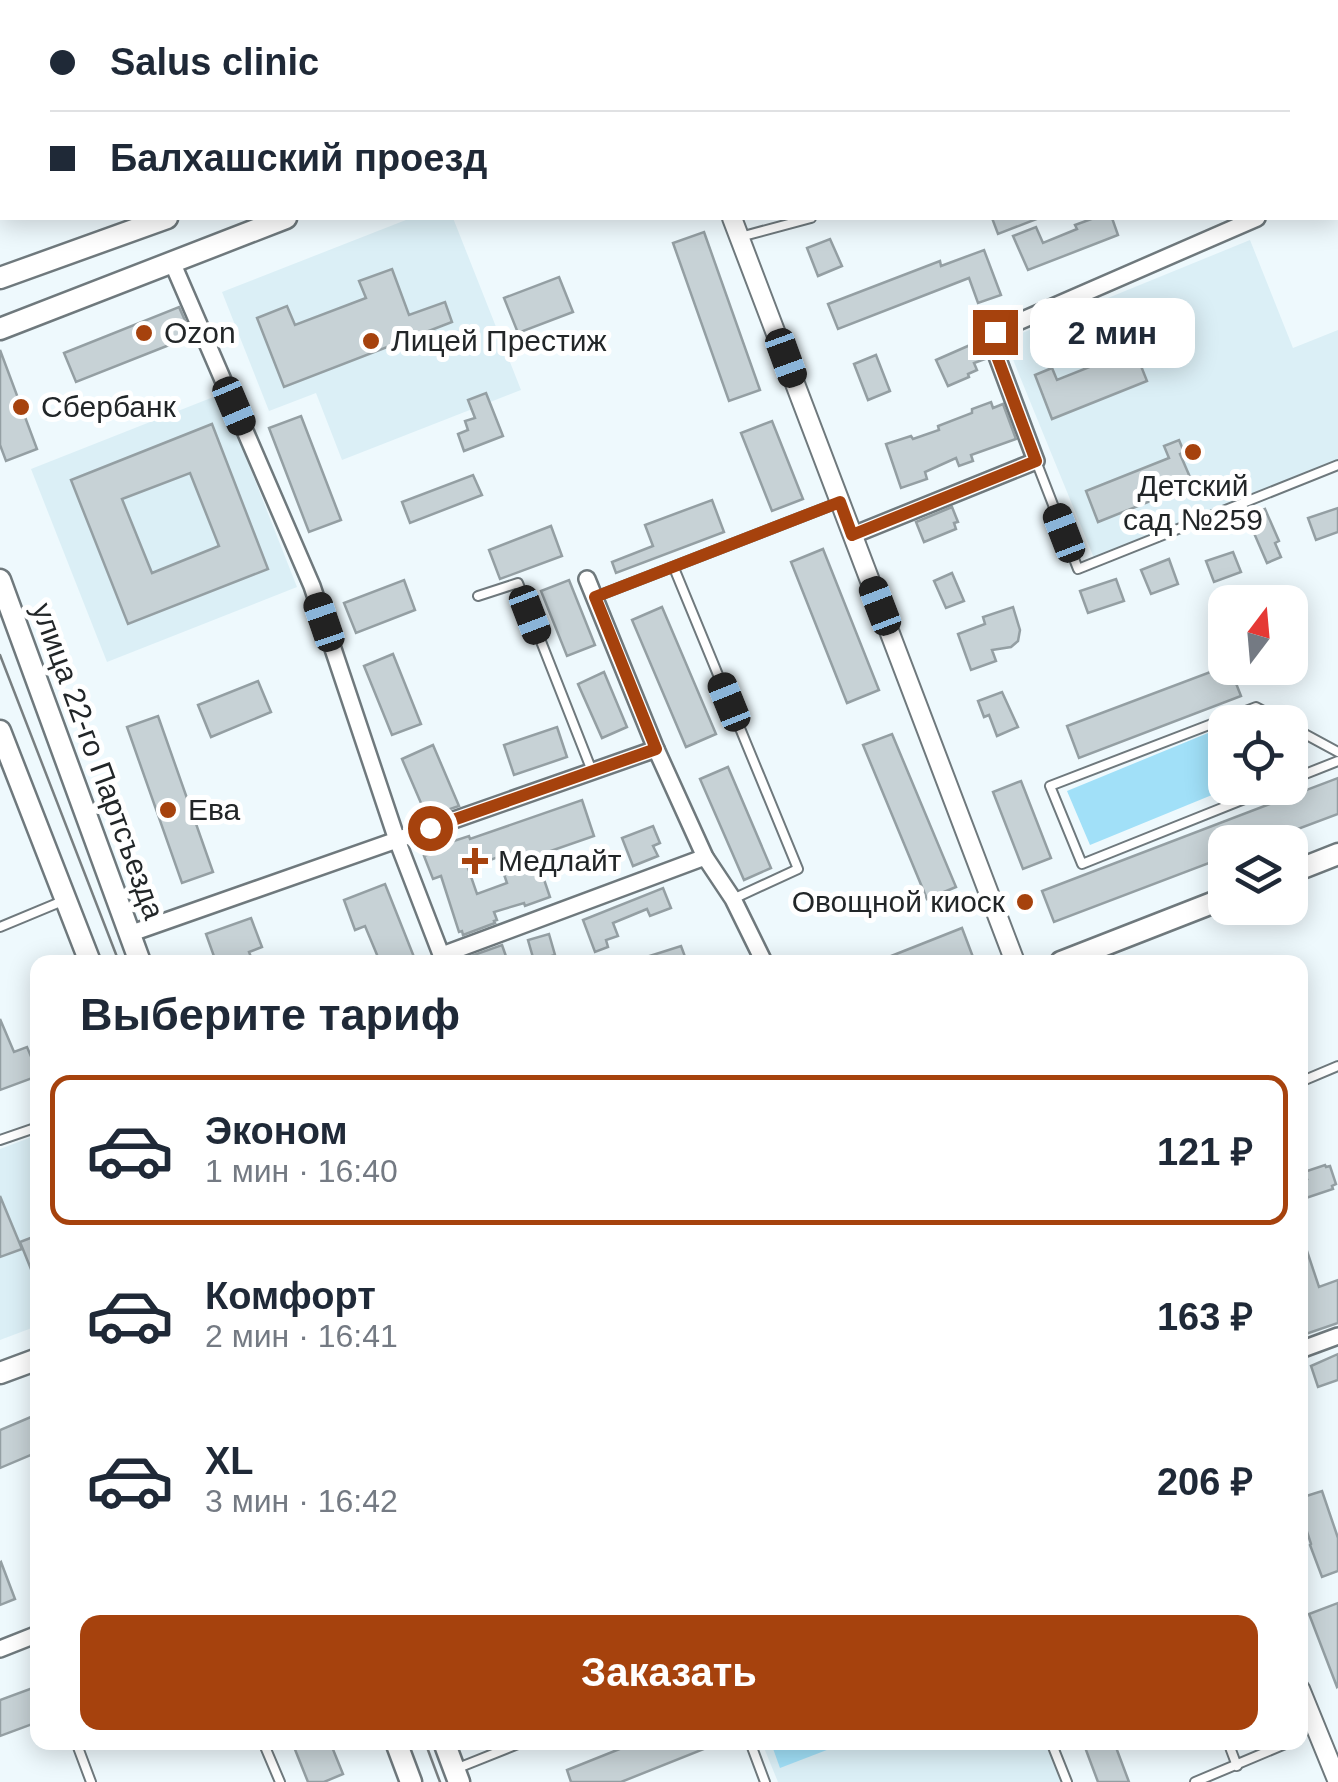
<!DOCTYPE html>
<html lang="ru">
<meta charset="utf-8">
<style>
body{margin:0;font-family:Helvetica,sans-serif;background:#f6f6f7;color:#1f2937;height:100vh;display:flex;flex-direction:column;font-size:38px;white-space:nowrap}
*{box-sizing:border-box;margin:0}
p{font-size:32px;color:#747a83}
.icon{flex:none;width:55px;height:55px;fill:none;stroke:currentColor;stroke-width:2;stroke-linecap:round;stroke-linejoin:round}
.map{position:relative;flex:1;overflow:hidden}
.panel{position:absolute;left:30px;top:955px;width:1278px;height:795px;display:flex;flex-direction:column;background:#fff;border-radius:20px;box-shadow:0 5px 25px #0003}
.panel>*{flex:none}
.guide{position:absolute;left:0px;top:0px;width:1340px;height:220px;box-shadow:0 5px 25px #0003;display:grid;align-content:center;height:220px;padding:0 50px;background:#fff}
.needle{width:65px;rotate:16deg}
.tools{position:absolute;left:1208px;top:585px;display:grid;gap:20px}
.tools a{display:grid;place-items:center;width:100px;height:100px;border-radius:20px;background:#fff;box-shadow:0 5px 25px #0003;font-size:50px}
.end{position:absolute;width:45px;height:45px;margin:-22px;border:12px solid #a6420d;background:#fff;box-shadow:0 0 0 5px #fff}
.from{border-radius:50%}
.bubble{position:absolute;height:70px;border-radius:20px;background:#fff;box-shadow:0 5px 25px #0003;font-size:32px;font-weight:700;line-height:70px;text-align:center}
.car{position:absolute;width:30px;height:60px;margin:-30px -15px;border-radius:12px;box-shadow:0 0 8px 2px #0007;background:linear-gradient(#222 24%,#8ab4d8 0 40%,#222 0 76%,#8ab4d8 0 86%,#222 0)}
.guide b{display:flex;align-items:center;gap:35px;height:95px;font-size:38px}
.guide b+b{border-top:2px solid #e0e1e3}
.guide i{width:25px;height:25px;background:#1f2937}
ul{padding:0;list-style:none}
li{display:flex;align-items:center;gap:30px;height:150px;margin:0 20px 15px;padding:0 30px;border:5px solid transparent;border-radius:20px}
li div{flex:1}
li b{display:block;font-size:38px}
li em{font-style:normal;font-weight:700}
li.active{border-color:#a6420d}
li>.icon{width:90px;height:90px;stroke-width:1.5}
h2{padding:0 50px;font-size:45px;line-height:120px}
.cta{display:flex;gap:20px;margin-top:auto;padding:20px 50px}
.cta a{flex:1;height:115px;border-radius:20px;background:#a6420d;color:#fff;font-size:40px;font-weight:700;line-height:115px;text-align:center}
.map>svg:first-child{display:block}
.built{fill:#dbeff6}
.green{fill:#a1e0f8}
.building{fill:#c7d2d6;stroke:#949fa3;stroke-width:2.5;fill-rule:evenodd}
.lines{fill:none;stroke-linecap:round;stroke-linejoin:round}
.service-casing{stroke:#6f797d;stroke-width:12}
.minor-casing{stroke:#6f797d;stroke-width:20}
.tertiary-casing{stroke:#6f797d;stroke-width:22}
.secondary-casing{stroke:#6f797d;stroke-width:25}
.service{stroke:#fff;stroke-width:8}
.minor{stroke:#fff;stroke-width:15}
.tertiary{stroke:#fff;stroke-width:18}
.secondary{stroke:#fff;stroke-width:20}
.tram{stroke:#787f81;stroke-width:2.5}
.route{stroke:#a6420d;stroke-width:12}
.poi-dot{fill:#a6420d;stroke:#fff;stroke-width:4}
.labels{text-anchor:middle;stroke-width:10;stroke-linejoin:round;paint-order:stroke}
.poi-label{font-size:30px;fill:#222628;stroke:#fff;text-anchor:start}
.street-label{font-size:30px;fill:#222628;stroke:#fff}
</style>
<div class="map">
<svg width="1338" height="1782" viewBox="0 0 1338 1782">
<rect width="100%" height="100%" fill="#eef9fd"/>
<!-- built -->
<g class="built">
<path d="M411 218H453L521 390 342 460 316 393 269 411 222 292Z"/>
<path d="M1250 240 1293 348 1338 330V460L1094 558 1005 340Z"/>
<path d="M221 394 297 587 107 662 31 469Z"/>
<path d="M37 1135V1326L0 1340V1149Z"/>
<path d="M762 1743H1046L1061 1782H778Z"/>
</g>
<!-- green -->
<g class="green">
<path d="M1225 726V788H1229L1090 845 1067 791Z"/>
<path d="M771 1743H845L780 1768Z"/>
</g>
<!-- building -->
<g class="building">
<path d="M992 218H1039L998 234Z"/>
<path d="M1094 218H1112L1118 235 1028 270 1013 236 1036 227 1043 243 1077 229 1075 225Z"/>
<path d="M704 232 760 390 729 401 673 243Z"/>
<path d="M830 239 842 266 818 276 807 248Z"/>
<path d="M984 250 1001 295 978 303 969 278 838 329 828 304 940 261 941 266Z"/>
<path d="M392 269 409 315 445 302 452 322 284 387 257 318 287 306 295 325 366 298 359 281Z"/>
<path d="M559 277 573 312 518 333 504 298Z"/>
<path d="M179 307 192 336 76 382 64 353Z"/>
<path d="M1129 336 1147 381 1052 419 1035 375 1052 368 1057 380 1117 356 1111 343Z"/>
<path d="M977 342 985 359 974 363 977 370 968 374 969 377 948 386 936 360Z"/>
<path d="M0 350 37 449 6 461 0 445Z"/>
<path d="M876 355 890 391 868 400 854 364Z"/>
<path d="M486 393 503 436 464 451 458 434 468 430 465 421 475 418 468 400Z"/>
<path d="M991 402 993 408 1003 404 1016 439 971 455 973 461 959 466 956 458 925 472 927 479 901 488 886 444 911 436 913 439 939 430 938 426 972 413V409Z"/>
<path d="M301 416 341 520 309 532 269 428Z"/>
<path d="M772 421 803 499 772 511 741 433Z"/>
<path d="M212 424 268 569 128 624 71 480ZM190 473 219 546 152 573 122 499Z"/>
<path d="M1179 440 1184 452 1180 454 1193 484 1098 522 1086 491 1169 458 1164 446Z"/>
<path d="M473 475 482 495 410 523 402 502Z"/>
<path d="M712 500 724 532 616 573 612 562 653 546 645 525Z"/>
<path d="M952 507 958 522 954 523 956 529 924 542 916 522Z"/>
<path d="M1338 508V532L1316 540 1308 518Z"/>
<path d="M1265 509 1279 541 1275 543 1281 557 1267 563 1247 517Z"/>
<path d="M551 526 562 556 500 579 489 550Z"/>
<path d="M823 549 879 690 847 703 791 562Z"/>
<path d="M1233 552 1241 572 1214 582 1206 561Z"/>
<path d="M1169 559 1178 584 1151 594 1141 570Z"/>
<path d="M952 573 964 601 946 608 934 581Z"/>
<path d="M1116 579 1124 601 1088 613 1080 591Z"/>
<path d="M404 580 415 610 356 633 344 603Z"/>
<path d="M569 580 595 645 567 656 541 591Z"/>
<path d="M662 607 716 734 686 747 632 620Z"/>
<path d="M1013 607 1020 630 1018 641 1011 647 992 650 996 661 971 670 958 634 985 624 983 617Z"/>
<path d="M393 654 421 724 392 735 364 666Z"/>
<path d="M1221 668H1230L1241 696 1079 758 1067 726Z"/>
<path d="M604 672 627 727 602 738 578 684Z"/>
<path d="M258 681 271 712 211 737 198 705Z"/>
<path d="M1002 692 1018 727 997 736 989 715 984 717 978 701Z"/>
<path d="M158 716 213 872 182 883 127 727Z"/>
<path d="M557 727 567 757 514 775 504 745Z"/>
<path d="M892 734 956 887 927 899 863 745Z"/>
<path d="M433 745 459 806 427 817 402 759Z"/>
<path d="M728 767 771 868 744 880 700 779Z"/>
<path d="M1338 778V814L1263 842H1225V857L1054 922 1042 891Z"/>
<path d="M1021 781 1051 858 1023 869 993 792Z"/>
<path d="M582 800 594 836 536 856 550 897 525 906 524 903 494 912 497 920 494 921 495 923 463 935 462 931 459 932 441 876 433 879 424 856 437 851 433 841 436 838 451 833 454 841 469 836 470 839ZM498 857 507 883 477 894 468 868Z"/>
<path d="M653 826 660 843 653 846 658 856 633 866 622 838Z"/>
<path d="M385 884 416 962H380L365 926 355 930 344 900Z"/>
<path d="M663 888 671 908 650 916 647 909 613 923 618 936 606 940 608 947 595 952 583 920Z"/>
<path d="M251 918 262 947 249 952 253 962H216L206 934Z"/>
<path d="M962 928 973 957 960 962H876Z"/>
<path d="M549 934 555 955 534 961 528 940Z"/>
<path d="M502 945 508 962H473L471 956Z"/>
<path d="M681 946 687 962H637V960Z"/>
<path d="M0 1019 14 1052 27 1047 38 1073V1076L0 1090Z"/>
<path d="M1325 1165 1326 1167 1330 1166 1336 1184 1332 1186 1333 1189 1300 1200V1180L1307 1179 1304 1172Z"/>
<path d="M0 1196 22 1249 0 1257Z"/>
<path d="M38 1235V1284H37L20 1242Z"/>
<path d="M1302 1236 1319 1287 1338 1280V1323L1300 1336V1237Z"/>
<path d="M1338 1354V1380L1318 1387 1311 1366Z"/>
<path d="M38 1414V1452L0 1468V1430Z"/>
<path d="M1322 1491 1338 1538V1571L1322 1577 1310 1545 1311 1544 1300 1510V1498Z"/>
<path d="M1 1562 15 1599 0 1605V1563Z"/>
<path d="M1338 1603V1686L1337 1687 1309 1614Z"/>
<path d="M38 1686V1722L0 1736V1700Z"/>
<path d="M292 1742H330L343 1774 324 1782H308Z"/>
<path d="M637 1742H719V1743L621 1782H571L567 1770Z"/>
<path d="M1083 1742H1114L1129 1782H1098Z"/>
</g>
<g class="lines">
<defs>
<g id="service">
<path d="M1146 0 1147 2"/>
<path d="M1216 2 1223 0"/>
<path d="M740 237 811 218"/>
<path d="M1036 461 1078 569 1338 465"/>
<path d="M674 568 798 869 733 899"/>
<path d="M478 596 518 583 592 771"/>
<path d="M595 597 840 502"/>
<path d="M1290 726 1338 752"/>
<path d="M1290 780 1338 761"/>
<path d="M1272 788 1082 864 1050 786 1256 707 1284 722"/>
<path d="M0 927 65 900"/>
<path d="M1300 1082 1338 1066"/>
<path d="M0 1140 38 1127"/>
<path d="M76 1742 91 1782"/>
<path d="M263 1742 280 1782"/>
<path d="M750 1742 765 1782"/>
<path d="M1051 1742 1067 1782"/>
<path d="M1228 1742 1237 1766"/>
<path d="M458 1768 523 1742"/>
<path d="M1195 1782 1290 1742"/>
</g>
<g id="minor">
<path d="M172 262 312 586 397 840 444 962"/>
<path d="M853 535 1036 461 992 343 995 332 1257 218"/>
<path d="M587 579 656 749 705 857 733 899 764 962"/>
<path d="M129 934 656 749"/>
<path d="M442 955 705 857"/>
<path d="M1300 1350 1338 1336"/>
<path d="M0 1649 38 1634"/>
</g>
<g id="tertiary">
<path d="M646 0 647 2"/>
<path d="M732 218 1015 962"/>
<path d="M1300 1689 1338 1782"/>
</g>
<g id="secondary">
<path d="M718 2 724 0"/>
<path d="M839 2 845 0"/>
<path d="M0 278 167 218"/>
<path d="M0 329 286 218"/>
<path d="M0 580 140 962"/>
<path d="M0 731 90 962"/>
<path d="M1290 873 1338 854"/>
<path d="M1061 962 1225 898"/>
<path d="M0 1373 38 1359"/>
<path d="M396 1742 411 1782"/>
<path d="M444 1742 459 1782"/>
</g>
</defs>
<!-- service casing -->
<use href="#service" class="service-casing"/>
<!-- minor casing -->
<use href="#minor" class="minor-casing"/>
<!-- tertiary casing -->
<use href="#tertiary" class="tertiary-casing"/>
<!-- secondary casing -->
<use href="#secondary" class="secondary-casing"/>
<!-- service -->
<use href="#service" class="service"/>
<!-- minor -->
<use href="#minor" class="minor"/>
<!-- tertiary -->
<use href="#tertiary" class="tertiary"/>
<!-- secondary -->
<use href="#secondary" class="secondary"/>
<!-- tram -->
<g class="tram">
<path d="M0 655 119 962"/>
<path d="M425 1742 440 1782"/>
</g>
</g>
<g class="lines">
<!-- route -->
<path class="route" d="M430 828 656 749 595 597 840 502 852 535 1036 461 992 343 995 332"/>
</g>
<!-- markers -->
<g class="poi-dot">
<circle cx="144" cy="333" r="10"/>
<circle cx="371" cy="341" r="10"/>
<circle cx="21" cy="407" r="10"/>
<circle cx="1193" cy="452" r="10"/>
<circle cx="168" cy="810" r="10"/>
<path d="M470 846h10v10h10v10h-10v10h-10v-10h-10v-10h10z"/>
<circle cx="1025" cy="902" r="10"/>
</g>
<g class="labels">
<!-- poi labels -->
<g class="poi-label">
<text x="164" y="343">Ozon</text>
<text x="391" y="351">Лицей Престиж</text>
<text x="41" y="417">Сбербанк</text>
<text x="1193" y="496" text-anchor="middle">Детский<tspan x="1193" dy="34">сад №259</tspan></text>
<text x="188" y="820">Ева</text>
<text x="498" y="871">Медлайт</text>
<text x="1005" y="912" text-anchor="end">Овощной киоск</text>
</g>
<!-- street labels -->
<g class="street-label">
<text transform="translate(98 761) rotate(70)" y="10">улица 22-го Партсъезда</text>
</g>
</g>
</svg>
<div class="tools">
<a><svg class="needle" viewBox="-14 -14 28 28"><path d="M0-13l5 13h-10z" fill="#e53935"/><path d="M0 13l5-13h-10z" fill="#747a83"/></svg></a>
<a><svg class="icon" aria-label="locate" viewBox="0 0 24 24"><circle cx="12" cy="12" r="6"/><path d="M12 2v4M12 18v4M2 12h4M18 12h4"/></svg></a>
<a><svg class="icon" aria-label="layers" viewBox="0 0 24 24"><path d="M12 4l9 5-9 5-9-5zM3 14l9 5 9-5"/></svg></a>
</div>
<i class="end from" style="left:430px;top:828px"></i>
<i class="end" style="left:995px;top:332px"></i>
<div class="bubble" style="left:1030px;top:298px;width:165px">2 мин</div>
<i class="car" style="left:786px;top:358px;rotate:160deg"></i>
<i class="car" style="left:234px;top:406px;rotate:157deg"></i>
<i class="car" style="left:1064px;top:533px;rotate:339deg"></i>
<i class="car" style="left:880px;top:606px;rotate:339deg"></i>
<i class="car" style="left:530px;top:615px;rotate:159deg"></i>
<i class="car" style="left:324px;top:622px;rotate:341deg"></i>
<i class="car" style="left:729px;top:702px;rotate:338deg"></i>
<div class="guide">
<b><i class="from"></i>Salus clinic</b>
<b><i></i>Балхашский проезд</b>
</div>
<section class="panel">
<h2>Выберите тариф</h2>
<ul>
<li class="active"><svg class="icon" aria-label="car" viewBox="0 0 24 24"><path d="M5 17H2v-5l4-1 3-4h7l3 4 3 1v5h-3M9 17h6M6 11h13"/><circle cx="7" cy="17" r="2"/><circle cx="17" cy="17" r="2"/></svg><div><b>Эконом</b><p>1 мин · 16:40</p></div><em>121 ₽</em></li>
<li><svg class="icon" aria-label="car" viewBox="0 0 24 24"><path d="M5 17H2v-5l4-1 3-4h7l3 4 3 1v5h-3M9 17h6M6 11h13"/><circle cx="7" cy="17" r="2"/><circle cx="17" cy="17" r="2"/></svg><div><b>Комфорт</b><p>2 мин · 16:41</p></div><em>163 ₽</em></li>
<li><svg class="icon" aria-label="car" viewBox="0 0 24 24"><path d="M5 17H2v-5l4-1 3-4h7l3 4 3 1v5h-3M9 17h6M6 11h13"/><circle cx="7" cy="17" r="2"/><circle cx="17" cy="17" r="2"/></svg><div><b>XL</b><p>3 мин · 16:42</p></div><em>206 ₽</em></li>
</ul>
<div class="cta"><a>Заказать</a></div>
</section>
</div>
